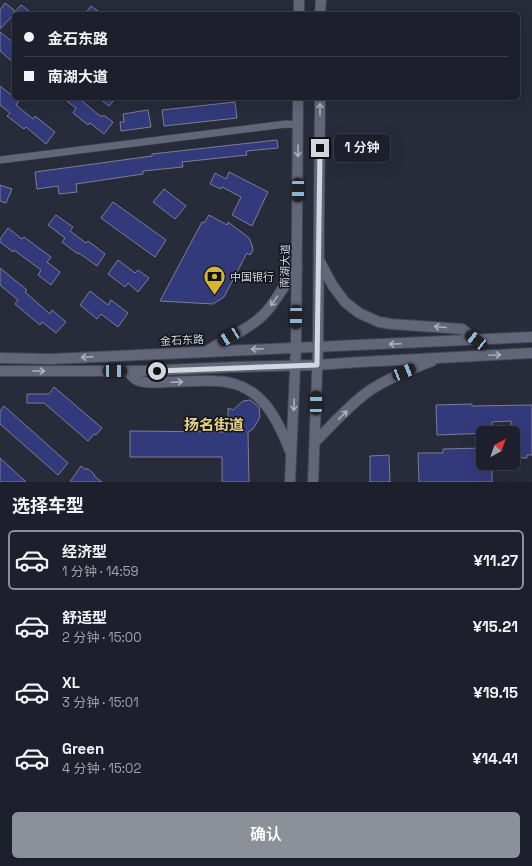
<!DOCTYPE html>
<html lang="zh">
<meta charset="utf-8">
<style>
body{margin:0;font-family:"Space Grotesk","Noto Sans SC",sans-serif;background:#2a2d38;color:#f1f3f6;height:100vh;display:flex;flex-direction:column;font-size:15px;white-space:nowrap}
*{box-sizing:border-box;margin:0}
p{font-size:13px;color:#a0a3a9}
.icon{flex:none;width:22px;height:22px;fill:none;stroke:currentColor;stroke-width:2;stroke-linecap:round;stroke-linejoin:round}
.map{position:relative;height:482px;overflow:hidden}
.panel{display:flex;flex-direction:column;background:#1d202c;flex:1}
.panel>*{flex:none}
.top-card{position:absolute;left:12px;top:12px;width:508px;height:88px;border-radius:6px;box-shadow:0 4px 16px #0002,0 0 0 1px #3b3e48;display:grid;align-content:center;height:88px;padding:0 12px;background:#1d202c}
.needle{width:26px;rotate:40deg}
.buttons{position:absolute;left:476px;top:426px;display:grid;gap:8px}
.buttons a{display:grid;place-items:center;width:44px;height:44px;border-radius:6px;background:#1d202c;box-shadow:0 4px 16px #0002,0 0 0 1px #3b3e48;font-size:20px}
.end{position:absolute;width:18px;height:18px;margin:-9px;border:5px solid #d4d7e1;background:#111;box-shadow:0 0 0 2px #111}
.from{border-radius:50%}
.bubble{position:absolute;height:28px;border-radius:6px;background:#1d202c;box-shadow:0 4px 16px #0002,0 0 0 1px #3b3e48;font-size:13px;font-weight:600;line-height:28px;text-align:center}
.car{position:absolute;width:12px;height:24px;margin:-12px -6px;border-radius:5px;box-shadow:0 0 3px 1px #0007;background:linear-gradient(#222 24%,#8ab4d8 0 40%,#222 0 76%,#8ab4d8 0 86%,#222 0)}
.top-card b{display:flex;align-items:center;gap:14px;height:38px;font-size:15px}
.top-card b+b{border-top:1px solid #3b3e48}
.top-card i{width:10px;height:10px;background:#f1f3f6}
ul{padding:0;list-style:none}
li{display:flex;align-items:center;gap:12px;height:60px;margin:0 8px 6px;padding:0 4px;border:2px solid transparent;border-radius:6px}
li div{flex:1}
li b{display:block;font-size:15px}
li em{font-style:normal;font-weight:600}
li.selected{border-color:#8c9099}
li>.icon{width:36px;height:36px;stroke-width:1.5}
h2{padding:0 12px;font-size:18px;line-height:48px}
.action{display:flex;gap:8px;margin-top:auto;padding:8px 12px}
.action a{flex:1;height:46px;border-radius:6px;background:#8c9099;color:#fff;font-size:16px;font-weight:600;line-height:46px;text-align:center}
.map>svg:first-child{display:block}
.building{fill:#323a7b;stroke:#7a7f91}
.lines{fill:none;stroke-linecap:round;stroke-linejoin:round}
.street-casing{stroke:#434653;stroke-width:8}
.secondary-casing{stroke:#434653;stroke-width:12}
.street{stroke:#626678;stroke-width:7}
.secondary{stroke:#626678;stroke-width:10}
.oneway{stroke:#acafbc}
.route{stroke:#d4d7e1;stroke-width:5}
.labels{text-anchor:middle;stroke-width:3;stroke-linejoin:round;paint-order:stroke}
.street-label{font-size:11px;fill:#d4d7e1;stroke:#12141b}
.poi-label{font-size:11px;fill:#d4d7e1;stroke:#12141b;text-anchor:start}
.district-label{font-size:15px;font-weight:bold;fill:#e7d285;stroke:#12141b}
</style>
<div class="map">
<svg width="532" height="482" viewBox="0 0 532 482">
<rect width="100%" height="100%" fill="#272b3a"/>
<!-- building -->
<g class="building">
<path d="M5 3 14 10V13L21 5 33 14H14L0 29V10Z"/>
<path d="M91 6 102 14H85Z"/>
<path d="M0 32 14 43V63L0 51Z"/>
<path d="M0 86 19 101 16 105 33 119 35 116 55 132 46 144 26 127 24 129 7 116 10 113 0 105Z"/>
<path d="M63 98H84L82 101 100 116H105L113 122 104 134 90 123 88 125 73 113 76 108Z"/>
<path d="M99 98H116L109 106Z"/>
<path d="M235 102 237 118 164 126 162 110Z"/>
<path d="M148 110 151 127 121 131 120 122H124L123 114Z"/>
<path d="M277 140 278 148 246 151 247 155 182 162 183 167 143 171V174L76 184 77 192 59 194 58 186 37 189 35 172 152 156V154Z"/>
<path d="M229 172 268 192 252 226 232 215 241 197 222 187 221 189 210 184 215 173 226 179Z"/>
<path d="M0 185 12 189 6 203 0 201Z"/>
<path d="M164 189 186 206 175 219 153 202Z"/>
<path d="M113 202 166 240 155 257 101 218Z"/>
<path d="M56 215 73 227 70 231 86 243 88 241 105 254 97 266 79 253 78 254 62 242 65 238 48 225Z"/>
<path d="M209 215 227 225 228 222 249 238 252 245 253 250 250 255 247 253 224 297 213 304 160 301 202 222 204 223Z"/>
<path d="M8 228 22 239 24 237 51 257 47 262 60 272 51 285 38 275 41 270 14 250 13 252 0 242V239Z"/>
<path d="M118 260 135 273 138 270 149 278 138 292 128 283 125 287 108 274Z"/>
<path d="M0 268 27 290 25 292 50 314 52 310 66 322 56 333 42 322 40 325 15 304 18 300 0 285Z"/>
<path d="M90 291 108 305 111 300 128 313 118 327 101 314 97 319 80 305Z"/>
<path d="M54 387 102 428 96 435 94 434 88 441 44 403H27V394H49Z"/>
<path d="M250 400 259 407 260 417 253 429 248 432 249 482H222V457H130V431L225 432V423H228V408L233 410 243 401Z"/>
<path d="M472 404V406L532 405V455H527V458H523L518 456 513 452 511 421 492 422V433L437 435 436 405Z"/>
<path d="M4 406 68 463 58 475 0 424V411Z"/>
<path d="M483 448V463H492V482H419L418 453H443V449Z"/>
<path d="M389 455 390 482H370V456Z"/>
<path d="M0 458 26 482H0Z"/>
<path d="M81 466 86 470 87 468 95 475 94 476 102 482H70Z"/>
</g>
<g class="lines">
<defs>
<path id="street" d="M0 160 286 124 298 125"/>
<g id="secondary">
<path d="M299 14V0"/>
<path d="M320 14 321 0"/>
<path d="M319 260 333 286 345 302 359 313 379 322 391 324 462 329 476 340"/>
<path d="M207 351C225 339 253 327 266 312 278 299 285 282 297 269"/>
<path d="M0 358 51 359 532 337"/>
<path d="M0 371H142L233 367 317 365 360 362 532 353"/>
<path d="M128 371C130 374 133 378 137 380 143 383 159 383 167 382 183 382 200 380 216 381 259 382 276 415 290 451"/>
<path d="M315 442C331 426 350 404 369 391 388 378 410 370 432 361"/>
<path d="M290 482 296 348 298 98"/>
<path d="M313 482 318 347 320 98"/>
</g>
</defs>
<!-- street casing -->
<use href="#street" class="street-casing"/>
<!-- secondary casing -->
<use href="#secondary" class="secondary-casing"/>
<!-- street -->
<use href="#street" class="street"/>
<!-- secondary -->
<use href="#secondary" class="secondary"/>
</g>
<!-- one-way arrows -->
<defs><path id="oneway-shaft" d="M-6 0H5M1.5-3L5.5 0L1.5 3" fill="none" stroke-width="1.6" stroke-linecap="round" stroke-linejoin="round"/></defs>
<g class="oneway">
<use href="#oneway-shaft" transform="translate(320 109) rotate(-90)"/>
<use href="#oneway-shaft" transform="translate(298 151) rotate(91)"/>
<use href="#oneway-shaft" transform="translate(274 301) rotate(125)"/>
<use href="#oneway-shaft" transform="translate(440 327) rotate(-175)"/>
<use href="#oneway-shaft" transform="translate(395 344) rotate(178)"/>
<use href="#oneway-shaft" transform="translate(257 349) rotate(178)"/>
<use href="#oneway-shaft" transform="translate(495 355) rotate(-3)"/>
<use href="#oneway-shaft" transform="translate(87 357) rotate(177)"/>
<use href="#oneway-shaft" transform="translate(39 371)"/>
<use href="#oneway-shaft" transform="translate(177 382) rotate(-2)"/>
<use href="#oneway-shaft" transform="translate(294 405) rotate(92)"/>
<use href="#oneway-shaft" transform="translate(343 415) rotate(-44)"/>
</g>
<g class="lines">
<!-- route -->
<path class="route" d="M157 371 317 365 320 148"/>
</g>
<!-- icons -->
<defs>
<symbol id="bank-pin" viewBox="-11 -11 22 30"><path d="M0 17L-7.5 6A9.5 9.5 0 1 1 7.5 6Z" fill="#d5b535" stroke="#12141b"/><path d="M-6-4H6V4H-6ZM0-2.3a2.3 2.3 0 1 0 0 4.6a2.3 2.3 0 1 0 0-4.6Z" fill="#111"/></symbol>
</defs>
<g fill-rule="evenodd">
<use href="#bank-pin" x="202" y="264" width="25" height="34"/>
</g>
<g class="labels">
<!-- street labels -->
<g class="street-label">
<text transform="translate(285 266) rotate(-89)" y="4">南湖大道</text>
<text transform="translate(182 340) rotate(-3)" y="4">金石东路</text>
</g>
<!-- poi labels -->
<g class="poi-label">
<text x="230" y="281">中国银行</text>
</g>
<!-- district labels -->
<g class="district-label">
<text x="214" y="430">扬名街道</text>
</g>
</g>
</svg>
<div class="buttons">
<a><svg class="needle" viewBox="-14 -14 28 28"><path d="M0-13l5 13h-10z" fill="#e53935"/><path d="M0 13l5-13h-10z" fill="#a0a3a9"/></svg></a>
</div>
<i class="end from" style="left:157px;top:371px"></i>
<i class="end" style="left:320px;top:148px"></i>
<div class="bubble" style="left:334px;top:134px;width:56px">1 分钟</div>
<i class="car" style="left:298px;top:190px;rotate:181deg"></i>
<i class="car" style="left:296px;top:317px;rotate:181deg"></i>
<i class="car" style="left:229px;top:337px;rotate:238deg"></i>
<i class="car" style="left:476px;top:340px;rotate:308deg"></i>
<i class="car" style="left:115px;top:371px;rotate:90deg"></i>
<i class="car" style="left:404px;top:372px;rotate:68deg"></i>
<i class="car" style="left:316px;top:403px;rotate:1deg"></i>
<div class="top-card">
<b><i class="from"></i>金石东路</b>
<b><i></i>南湖大道</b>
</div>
</div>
<section class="panel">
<h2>选择车型</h2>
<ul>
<li class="selected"><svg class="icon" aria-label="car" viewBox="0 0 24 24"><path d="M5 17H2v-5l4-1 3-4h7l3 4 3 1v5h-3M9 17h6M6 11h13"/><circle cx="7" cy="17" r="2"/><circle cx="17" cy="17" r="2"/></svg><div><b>经济型</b><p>1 分钟 · 14:59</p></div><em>¥11.27</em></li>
<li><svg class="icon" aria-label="car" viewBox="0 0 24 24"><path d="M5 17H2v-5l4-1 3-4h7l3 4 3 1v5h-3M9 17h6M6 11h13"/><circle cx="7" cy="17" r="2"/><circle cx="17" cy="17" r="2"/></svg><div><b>舒适型</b><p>2 分钟 · 15:00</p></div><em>¥15.21</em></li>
<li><svg class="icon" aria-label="car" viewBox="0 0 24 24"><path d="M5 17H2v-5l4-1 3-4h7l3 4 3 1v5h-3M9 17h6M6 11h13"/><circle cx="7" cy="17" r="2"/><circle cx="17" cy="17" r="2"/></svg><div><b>XL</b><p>3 分钟 · 15:01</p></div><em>¥19.15</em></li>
<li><svg class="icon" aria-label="car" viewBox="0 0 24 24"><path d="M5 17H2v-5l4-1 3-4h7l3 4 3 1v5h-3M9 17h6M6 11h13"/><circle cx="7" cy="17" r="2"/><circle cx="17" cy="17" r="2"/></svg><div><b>Green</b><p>4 分钟 · 15:02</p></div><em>¥14.41</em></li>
</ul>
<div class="action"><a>确认</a></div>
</section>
